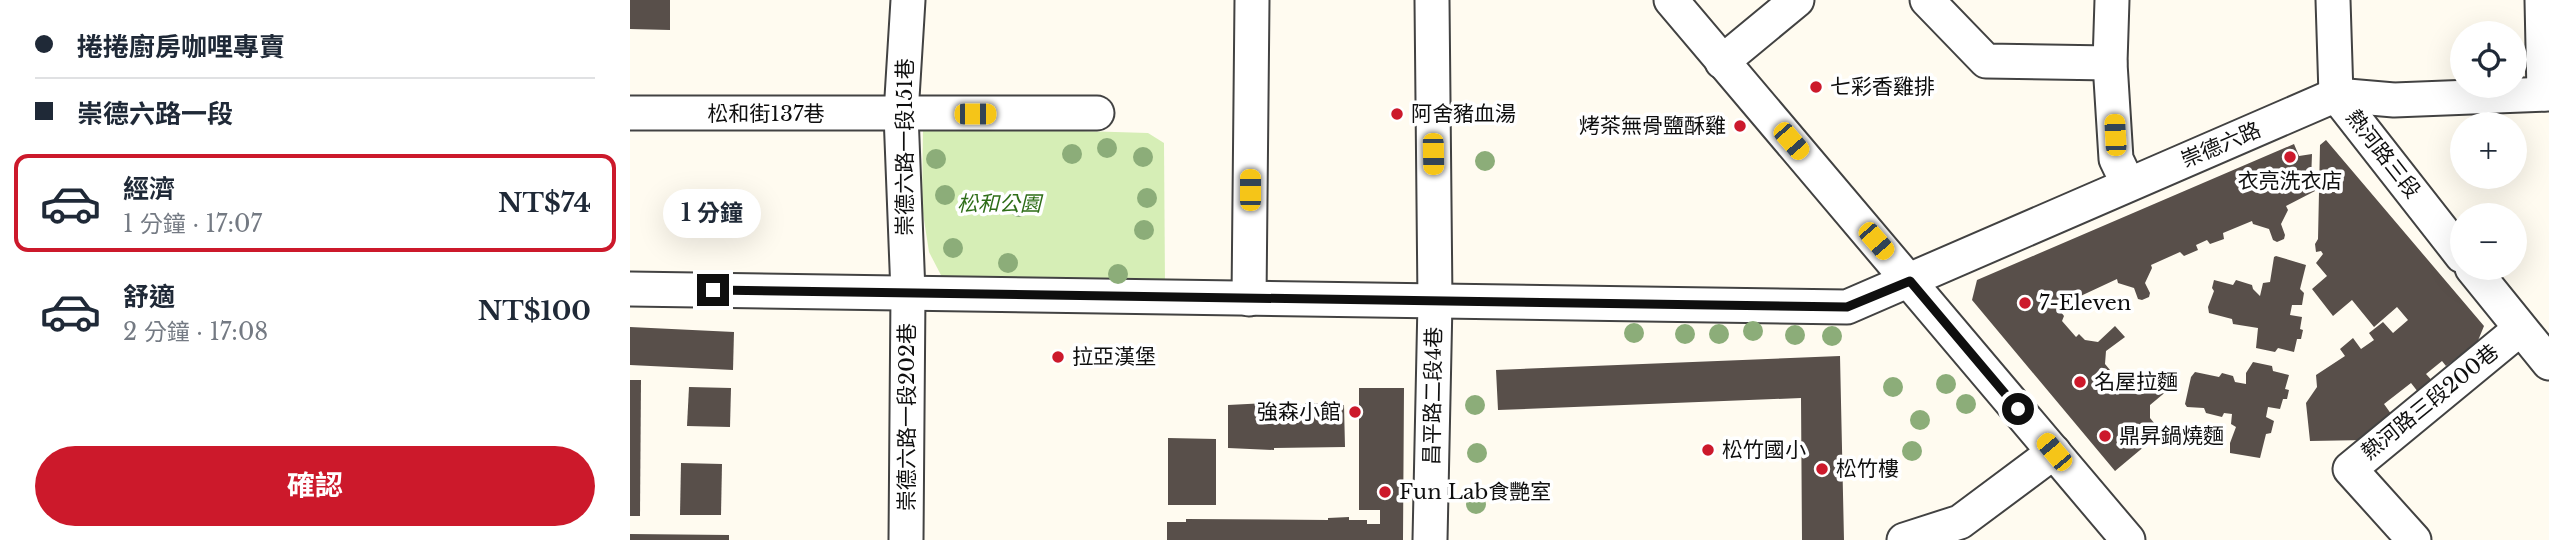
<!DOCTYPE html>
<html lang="zh-TW">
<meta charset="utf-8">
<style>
body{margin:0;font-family:"Libre Baskerville","Noto Sans TC",serif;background:#f6f6f7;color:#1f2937;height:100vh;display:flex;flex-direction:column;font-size:26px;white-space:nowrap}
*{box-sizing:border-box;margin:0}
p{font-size:23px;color:#747a83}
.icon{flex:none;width:38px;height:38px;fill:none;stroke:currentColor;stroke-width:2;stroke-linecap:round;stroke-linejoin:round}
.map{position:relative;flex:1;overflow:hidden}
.details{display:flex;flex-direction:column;background:#fff;width:630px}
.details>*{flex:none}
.banner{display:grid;align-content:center;height:154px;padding:0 35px;background:#fff}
.controls{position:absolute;left:1820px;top:21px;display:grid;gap:14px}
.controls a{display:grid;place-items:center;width:77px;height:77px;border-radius:50%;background:#fff;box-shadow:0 7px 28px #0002;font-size:35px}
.end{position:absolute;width:32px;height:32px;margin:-16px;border:9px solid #0f0f0f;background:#fff;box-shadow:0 0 0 4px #fff}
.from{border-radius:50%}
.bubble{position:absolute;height:49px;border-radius:24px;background:#fff;box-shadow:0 7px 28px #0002;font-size:23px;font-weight:700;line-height:49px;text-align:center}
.car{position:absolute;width:21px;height:42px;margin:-21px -10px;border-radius:9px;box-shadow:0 0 5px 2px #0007;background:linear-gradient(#f5c518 24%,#345 0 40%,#f5c518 0 76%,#345 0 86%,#f5c518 0)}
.banner b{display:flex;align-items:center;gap:24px;height:66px;font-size:26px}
.banner b+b{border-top:2px solid #e0e1e3}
.banner i{width:18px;height:18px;background:#1f2937}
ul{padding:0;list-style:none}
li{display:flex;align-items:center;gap:21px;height:98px;margin:0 14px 10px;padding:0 21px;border:4px solid transparent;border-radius:14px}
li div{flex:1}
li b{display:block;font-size:26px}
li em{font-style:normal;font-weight:700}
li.active{border-color:#cc192b}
li>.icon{width:63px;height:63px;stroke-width:1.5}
.cta{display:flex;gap:14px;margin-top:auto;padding:14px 35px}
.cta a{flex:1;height:80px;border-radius:42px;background:#cc192b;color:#fff;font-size:28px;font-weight:700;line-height:80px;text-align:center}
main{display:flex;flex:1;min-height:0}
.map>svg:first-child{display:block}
.green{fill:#d6eeb6}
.building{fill:#584f4a}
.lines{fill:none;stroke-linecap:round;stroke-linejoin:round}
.minor-casing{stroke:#424242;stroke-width:37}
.minor{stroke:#fff;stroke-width:33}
.tree{fill:#8cad79}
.route{stroke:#0f0f0f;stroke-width:9}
.poi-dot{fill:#cc192b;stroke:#fff;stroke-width:2.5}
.labels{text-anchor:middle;stroke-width:7;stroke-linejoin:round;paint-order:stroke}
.poi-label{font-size:21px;fill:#0f0f0f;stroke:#fff;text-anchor:start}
.street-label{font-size:21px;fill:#0f0f0f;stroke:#fff}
.park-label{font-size:21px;font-style:italic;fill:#2e6d18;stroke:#fff}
</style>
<main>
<section class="details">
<div class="banner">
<b><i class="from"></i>捲捲廚房咖哩專賣</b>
<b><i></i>崇德六路一段</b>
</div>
<ul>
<li class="active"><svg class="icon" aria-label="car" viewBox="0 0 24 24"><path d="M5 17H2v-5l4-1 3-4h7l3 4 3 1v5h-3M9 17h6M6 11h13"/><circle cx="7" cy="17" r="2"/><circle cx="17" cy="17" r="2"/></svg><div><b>經濟</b><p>1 分鐘 · 17:07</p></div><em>NT$74</em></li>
<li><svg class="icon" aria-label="car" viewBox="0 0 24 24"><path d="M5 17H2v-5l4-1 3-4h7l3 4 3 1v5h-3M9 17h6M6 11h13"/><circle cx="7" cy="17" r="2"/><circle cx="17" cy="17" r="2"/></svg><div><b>舒適</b><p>2 分鐘 · 17:08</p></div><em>NT$100</em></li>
</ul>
<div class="cta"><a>確認</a></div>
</section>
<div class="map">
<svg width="1919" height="540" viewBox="0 0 1919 540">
<rect width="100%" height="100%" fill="#fffbf0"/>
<!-- green -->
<path class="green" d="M293 126 518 133 534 143 535 284 313 279 299 252 292 207Z"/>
<!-- building -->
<g class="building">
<path d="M0 0H40V30L0 29Z"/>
<path d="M1696 140 1854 326 1847 343 1816 366 1812 361 1796 374 1806 385 1792 397 1781 383 1754 404 1764 418 1736 440 1680 441 1676 403 1687 387 1686 375 1715 356 1710 349 1723 338 1731 349 1744 340 1739 333 1753 322 1763 333 1778 320 1767 307 1744 327 1722 300 1703 316 1682 289 1697 276 1686 263 1693 254 1691 251 1686 252 1685 244 1688 239 1690 145Z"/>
<path d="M1664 144 1669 156 1682 154 1681 181 1685 191 1656 206 1658 210 1651 224 1655 235 1654 239 1647 242 1643 240 1639 229 1623 224 1622 221 1593 233 1594 239 1580 244 1577 240 1566 245 1568 250 1554 256 1550 252 1521 265 1522 268 1515 283 1520 293 1519 297 1512 300 1508 299 1504 288 1488 283 1487 279 1427 307 1434 316 1432 321 1446 337 1449 334 1455 340 1468 342 1485 326 1495 337 1476 351 1475 364 1480 370 1476 374 1490 390 1494 387 1499 393 1513 394 1530 379 1538 390 1520 405V418L1525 424 1521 427 1528 435 1485 471 1342 300 1347 280Z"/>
<path d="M1646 256 1676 265 1670 289 1674 293 1672 305H1662L1660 315 1672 317 1670 329 1673 330 1671 339H1667L1664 352 1648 348 1645 352 1626 348 1628 328 1603 324 1602 319 1579 313 1578 307 1584 291 1582 288 1584 280 1603 285 1606 280 1622 285 1623 289 1630 296 1633 283 1640 282 1644 257Z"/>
<path d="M0 327 104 332 103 370 0 365Z"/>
<path d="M1210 356 1214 540H1172L1171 398 868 410 866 370Z"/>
<path d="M1623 362 1642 366 1643 371 1659 375 1655 389 1659 390 1657 399H1653L1650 409 1638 407 1636 417 1644 421 1641 433 1636 434 1630 458 1600 453V443L1606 427 1601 424 1602 414 1594 413 1592 417 1576 413 1574 408 1557 407 1555 404 1561 377 1565 372 1589 377 1592 373 1603 376 1605 382 1616 384V373Z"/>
<path d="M0 380H11L10 516H0Z"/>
<path d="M59 387 101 388 100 427 57 426Z"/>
<path d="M729 388H774L773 540H537V522H556V519L698 520V518L719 517V520H737V524H750V510H729Z"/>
<path d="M637 403V405H675V403L714 405 715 447 644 448V450L598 448V405Z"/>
<path d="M538 438 586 439V505H538Z"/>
<path d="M51 463 92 464 91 515H50Z"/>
<path d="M0 534 99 535V540H0Z"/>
</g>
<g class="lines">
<defs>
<g id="minor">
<path d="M1041 0 1498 540"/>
<path d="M1297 0 1356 61 1480 63"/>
<path d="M1482 0 1480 63 1486 159 1498 184"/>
<path d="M1703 0 1706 95 1832 256"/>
<path d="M1912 0 1914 94"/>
<path d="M1092 62 1167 0"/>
<path d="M0 113H467"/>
<path d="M1842 268 1919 363"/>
<path d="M0 289 1217 307 1706 95 1764 100 1919 94"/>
<path d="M619 299 622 0"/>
<path d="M276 540 278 293 271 114 278 0"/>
<path d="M800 540 805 302 802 0"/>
<path d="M1274 540 1330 522 1424 452"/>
<path d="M1784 540 1720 469 1890 329"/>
</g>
</defs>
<!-- minor casing -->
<use href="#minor" class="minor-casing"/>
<!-- minor -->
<use href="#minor" class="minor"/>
</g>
<!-- trees -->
<g class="tree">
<circle cx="477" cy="148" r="10"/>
<circle cx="442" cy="154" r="10"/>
<circle cx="513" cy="157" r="10"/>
<circle cx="306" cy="159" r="10"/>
<circle cx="855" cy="161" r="10"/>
<circle cx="315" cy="195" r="10"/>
<circle cx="517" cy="198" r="10"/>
<circle cx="389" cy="207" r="10"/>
<circle cx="514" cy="230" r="10"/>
<circle cx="323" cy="248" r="10"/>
<circle cx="378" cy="263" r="10"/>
<circle cx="488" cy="274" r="10"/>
<circle cx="1123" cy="331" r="10"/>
<circle cx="1004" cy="333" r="10"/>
<circle cx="1055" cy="334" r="10"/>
<circle cx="1089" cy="334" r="10"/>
<circle cx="1165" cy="335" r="10"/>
<circle cx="1202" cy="336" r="10"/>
<circle cx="1316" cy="384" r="10"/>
<circle cx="1263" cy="387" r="10"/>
<circle cx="1336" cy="404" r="10"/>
<circle cx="845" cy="405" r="10"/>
<circle cx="1290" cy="420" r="10"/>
<circle cx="1282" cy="451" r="10"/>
<circle cx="847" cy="453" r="10"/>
<circle cx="846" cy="504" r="10"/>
</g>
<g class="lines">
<!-- route -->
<path class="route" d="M83 290 1217 307 1280 281 1388 409"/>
</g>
<!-- markers -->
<g class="poi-dot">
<circle cx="1186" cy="87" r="7"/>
<circle cx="767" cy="114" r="7"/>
<circle cx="1110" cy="126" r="7"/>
<circle cx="1660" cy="157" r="7"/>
<circle cx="1395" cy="303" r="7"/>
<circle cx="428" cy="357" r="7"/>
<circle cx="1450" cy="382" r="7"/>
<circle cx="725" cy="412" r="7"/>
<circle cx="1475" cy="436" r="7"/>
<circle cx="1078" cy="450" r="7"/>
<circle cx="1192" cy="469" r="7"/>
<circle cx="755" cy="492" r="7"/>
</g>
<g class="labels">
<!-- poi labels -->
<g class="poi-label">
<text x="1200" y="94">七彩香雞排</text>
<text x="781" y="121">阿舍豬血湯</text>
<text x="1096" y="133" text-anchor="end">烤茶無骨鹽酥雞</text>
<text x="1660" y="188" text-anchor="middle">衣亮洗衣店</text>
<text x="1409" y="310">7-Eleven</text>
<text x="442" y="364">拉亞漢堡</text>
<text x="1464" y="389">名屋拉麵</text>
<text x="711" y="419" text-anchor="end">強森小館</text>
<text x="1489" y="443">鼎昇鍋燒麵</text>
<text x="1092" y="457">松竹國小</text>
<text x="1206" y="476">松竹樓</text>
<text x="769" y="499">Fun Lab食艷室</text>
</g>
<!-- street labels -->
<g class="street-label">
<text x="136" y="121">松和街137巷</text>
<text transform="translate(1591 145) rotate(-23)" y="7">崇德六路</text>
<text transform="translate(275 147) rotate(-90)" y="7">崇德六路一段151巷</text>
<text transform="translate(1753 154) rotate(52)" y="7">熱河路三段</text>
<text transform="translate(803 396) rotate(-89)" y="7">昌平路二段4巷</text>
<text transform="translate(1800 402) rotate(-39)" y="7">熱河路三段200巷</text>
<text transform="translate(277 417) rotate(-90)" y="7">崇德六路一段202巷</text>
</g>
<!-- park labels -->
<g class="park-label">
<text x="369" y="211">松和公園</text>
</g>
</g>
</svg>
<div class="controls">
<a><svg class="icon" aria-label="locate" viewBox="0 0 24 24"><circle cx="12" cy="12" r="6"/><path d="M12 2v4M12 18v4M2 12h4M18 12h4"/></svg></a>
<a>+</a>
<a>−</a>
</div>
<i class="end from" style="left:1388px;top:409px"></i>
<i class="end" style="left:83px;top:290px"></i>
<div class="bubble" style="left:33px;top:189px;width:98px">1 分鐘</div>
<i class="car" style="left:345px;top:114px;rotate:90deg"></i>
<i class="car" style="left:1485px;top:135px;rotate:357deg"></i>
<i class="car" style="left:1161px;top:141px;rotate:139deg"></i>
<i class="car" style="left:803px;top:154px;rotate:179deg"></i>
<i class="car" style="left:620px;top:190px;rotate:0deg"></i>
<i class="car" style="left:1246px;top:241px;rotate:139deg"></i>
<i class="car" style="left:1424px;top:452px;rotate:320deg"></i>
</div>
</main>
